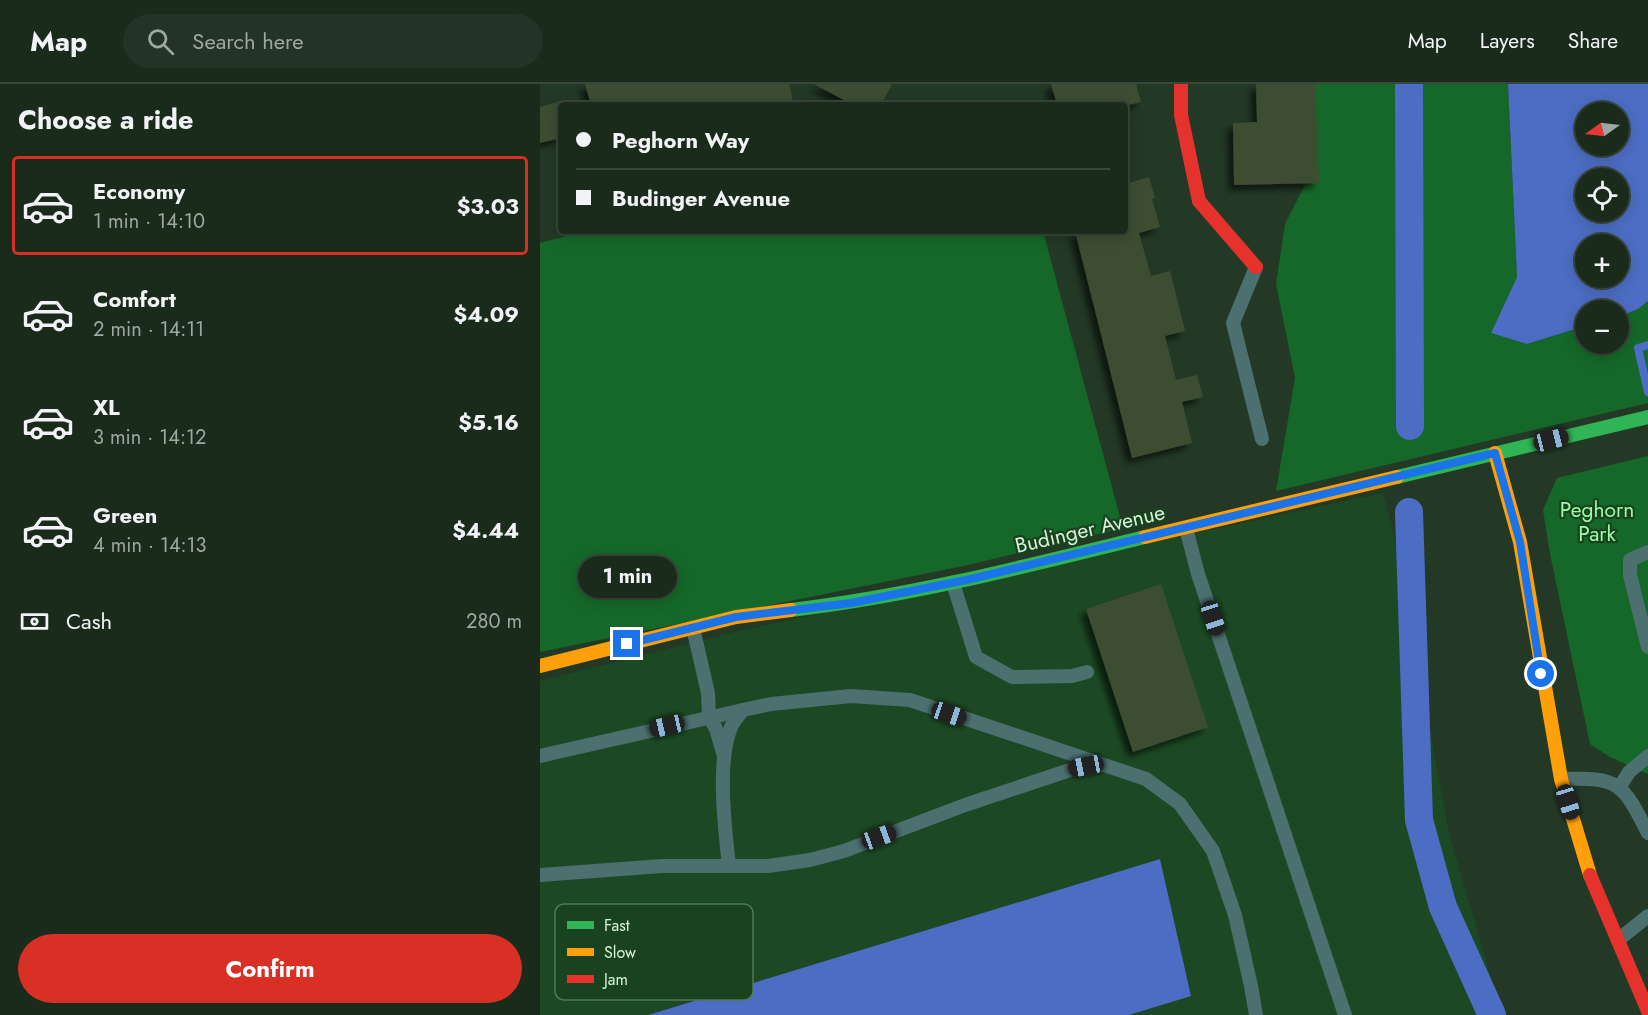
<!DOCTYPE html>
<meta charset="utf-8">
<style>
body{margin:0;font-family:Jost,sans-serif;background:#233325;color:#f1f3f6;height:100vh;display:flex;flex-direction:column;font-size:22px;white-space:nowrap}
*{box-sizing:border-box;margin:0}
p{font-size:20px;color:#9fa7a3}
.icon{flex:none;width:33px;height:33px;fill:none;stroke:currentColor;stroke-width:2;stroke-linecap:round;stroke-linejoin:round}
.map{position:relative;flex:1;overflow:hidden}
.side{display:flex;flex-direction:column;background:#1a2b1c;width:540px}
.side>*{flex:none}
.top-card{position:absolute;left:18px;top:18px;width:570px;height:132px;border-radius:6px;box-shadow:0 3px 15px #0003,0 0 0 2px #38473b;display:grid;align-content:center;height:132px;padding:0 18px;background:#1a2b1c}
.needle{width:39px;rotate:256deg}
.buttons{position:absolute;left:1035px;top:18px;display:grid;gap:12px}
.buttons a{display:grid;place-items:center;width:54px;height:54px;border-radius:50%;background:#1a2b1c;box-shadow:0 3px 15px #0003,0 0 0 2px #38473b;font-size:30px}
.end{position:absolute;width:27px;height:27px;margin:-14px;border:8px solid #1a73e8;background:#fff;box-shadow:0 0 0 3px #fff}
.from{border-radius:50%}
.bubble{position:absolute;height:42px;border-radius:21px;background:#1a2b1c;box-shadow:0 3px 15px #0003,0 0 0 2px #38473b;font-size:20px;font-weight:700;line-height:42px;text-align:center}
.car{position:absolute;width:18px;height:36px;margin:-18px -9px;border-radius:8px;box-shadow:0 0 4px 2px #0007;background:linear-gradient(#222 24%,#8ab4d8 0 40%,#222 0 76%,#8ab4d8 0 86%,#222 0)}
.top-card b{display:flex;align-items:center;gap:21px;height:57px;font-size:22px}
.top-card b+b{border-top:2px solid #38473b}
.top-card i{width:15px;height:15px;background:#f1f3f6}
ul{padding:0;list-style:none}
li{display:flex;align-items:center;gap:18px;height:99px;margin:0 12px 9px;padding:0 6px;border:3px solid transparent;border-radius:6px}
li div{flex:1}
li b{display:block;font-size:22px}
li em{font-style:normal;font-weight:700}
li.active{border-color:#d93025}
li>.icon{width:54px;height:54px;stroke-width:1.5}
h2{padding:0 18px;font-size:27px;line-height:72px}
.pay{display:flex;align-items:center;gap:15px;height:66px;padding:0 18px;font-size:22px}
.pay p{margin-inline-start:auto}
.primary-button{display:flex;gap:12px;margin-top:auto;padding:12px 18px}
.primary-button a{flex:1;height:69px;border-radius:36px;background:#d93025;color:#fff;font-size:24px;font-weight:700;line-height:69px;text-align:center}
header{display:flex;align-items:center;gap:36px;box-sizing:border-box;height:84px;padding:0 30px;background:#1a2b1c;border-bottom:2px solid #38473b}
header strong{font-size:28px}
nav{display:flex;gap:33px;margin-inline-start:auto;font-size:21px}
.search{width:420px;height:54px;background:#233325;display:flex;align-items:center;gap:15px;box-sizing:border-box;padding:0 21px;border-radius:33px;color:#9fa7a3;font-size:22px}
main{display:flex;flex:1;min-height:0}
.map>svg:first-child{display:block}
.built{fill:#1c4923}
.green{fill:#156829}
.water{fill:#4c6dc3;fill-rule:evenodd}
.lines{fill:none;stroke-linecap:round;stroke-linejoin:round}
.stream{stroke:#4c6dc3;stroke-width:8}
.canal{stroke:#4c6dc3;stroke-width:28}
.building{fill:#3d4e32;filter:url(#shadow)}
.lane{stroke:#4c6f70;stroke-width:14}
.fast{stroke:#30b455;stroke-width:14}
.slow{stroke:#ff9f0a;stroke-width:14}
.jam{stroke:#e5322d;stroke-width:14}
.route{stroke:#1a73e8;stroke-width:8}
.labels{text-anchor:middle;stroke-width:4.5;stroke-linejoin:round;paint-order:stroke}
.park-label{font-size:21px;fill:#9cfba6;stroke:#19431f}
.street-label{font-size:21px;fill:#daf1db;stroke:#19431f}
.key{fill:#19431f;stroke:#537757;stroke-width:1.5}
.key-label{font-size:16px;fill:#daf1db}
</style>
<header>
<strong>Map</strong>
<div class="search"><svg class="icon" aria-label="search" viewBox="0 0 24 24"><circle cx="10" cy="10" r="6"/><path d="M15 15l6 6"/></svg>Search here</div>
<nav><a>Map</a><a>Layers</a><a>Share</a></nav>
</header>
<main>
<section class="side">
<h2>Choose a ride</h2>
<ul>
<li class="active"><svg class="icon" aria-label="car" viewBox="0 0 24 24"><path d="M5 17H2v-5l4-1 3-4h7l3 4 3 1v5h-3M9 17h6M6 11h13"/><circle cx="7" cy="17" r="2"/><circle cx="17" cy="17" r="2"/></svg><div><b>Economy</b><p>1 min · 14:10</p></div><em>$3.03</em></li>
<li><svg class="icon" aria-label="car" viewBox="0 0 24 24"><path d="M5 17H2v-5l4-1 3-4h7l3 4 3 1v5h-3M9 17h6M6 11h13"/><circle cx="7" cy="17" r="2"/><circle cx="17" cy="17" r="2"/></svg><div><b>Comfort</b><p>2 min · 14:11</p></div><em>$4.09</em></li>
<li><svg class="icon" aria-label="car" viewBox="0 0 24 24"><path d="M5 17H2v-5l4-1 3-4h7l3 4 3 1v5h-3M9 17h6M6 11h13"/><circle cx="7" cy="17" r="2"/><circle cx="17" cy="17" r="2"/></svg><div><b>XL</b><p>3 min · 14:12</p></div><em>$5.16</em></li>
<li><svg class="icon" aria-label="car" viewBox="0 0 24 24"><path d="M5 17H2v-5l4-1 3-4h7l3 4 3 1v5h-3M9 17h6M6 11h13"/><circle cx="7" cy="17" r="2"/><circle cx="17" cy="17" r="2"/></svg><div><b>Green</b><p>4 min · 14:13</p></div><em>$4.44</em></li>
</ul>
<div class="pay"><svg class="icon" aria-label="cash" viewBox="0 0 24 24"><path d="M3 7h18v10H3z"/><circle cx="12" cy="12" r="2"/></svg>Cash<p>280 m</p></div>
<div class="primary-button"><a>Confirm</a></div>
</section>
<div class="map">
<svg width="1108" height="931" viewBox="0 0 1108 931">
<defs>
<filter id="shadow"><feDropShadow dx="-5.5" dy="5.5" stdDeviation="3" flood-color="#0009"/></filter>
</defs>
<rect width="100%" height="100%" fill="#233926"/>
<!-- built -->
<path class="built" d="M843 409 856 461 909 750 962 931H589L651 911 620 775 108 931H0V597L199 547Z"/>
<!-- green -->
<g class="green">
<path d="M734 0H968L977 193 951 249 987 260 1045 242 1046 260H1078L1079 233 1098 225 1108 217V319L736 407 755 294 736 200 745 140 767 97Z"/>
<path d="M45 147H503L583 444 428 481 0 568V159Z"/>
<path d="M1108 372V690L1070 673 1050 660 1010 470 1003 426 1017 394Z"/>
</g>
<!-- water -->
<g class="water">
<path d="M968 0H1108V217L1098 225 1079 233 1078 226H1046L1045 242 987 260 951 249 977 193ZM1046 28H1078V62H1046ZM1046 94H1078V128H1046ZM1046 160H1078V194H1046Z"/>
<path d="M620 775 651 912 589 931H108Z"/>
</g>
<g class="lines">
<!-- stream -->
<path class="stream" d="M1108 308 1098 264 1108 261"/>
<!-- canal -->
<g class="canal">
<path d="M869 0 870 342"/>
<path d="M869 428 879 736 903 823 952 931"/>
</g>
</g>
<!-- building -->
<g class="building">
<path d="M45 0H249L254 21H51Z"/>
<path d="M274 0H352L341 21H313Z"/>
<path d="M511 0H596L601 18 588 21H517Z"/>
<path d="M716 0H775L779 99 694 101 693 39 717 38Z"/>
<path d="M21 17V54L0 59V23Z"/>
<path d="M609 93 615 114 612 115 620 143 599 149 611 192 630 187 636 210 645 247 625 252 636 296 657 291 663 313 642 318 652 359 592 374 535 147H585V100Z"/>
<path d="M621 500 668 643 593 668 546 525Z"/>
</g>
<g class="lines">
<!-- lane -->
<g class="lane">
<path d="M716 183 693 239 722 355"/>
<path d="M646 444 658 490 805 931"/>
<path d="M1108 468 1090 476V491L1108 563"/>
<path d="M413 499 436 573 472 593 532 592 547 588"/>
<path d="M153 544 168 609 169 632 176 645 184 672"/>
<path d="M0 672 203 626 231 620 311 612 370 616 606 695 640 720 673 767 695 831 711 902 716 931"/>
<path d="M1021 695C1079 693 1082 698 1108 749"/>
<path d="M1079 704 1089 688 1108 672"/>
<path d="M189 782C185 745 176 675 192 641 195 636 199 631 203 626"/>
<path d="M0 791 122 782H228L270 776 304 767 425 721 533 685 558 680"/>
<path d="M1078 856 1108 832"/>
</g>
<!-- fast -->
<g class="fast">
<path d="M857 393 1108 333"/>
<path d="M251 526C371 512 487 482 605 453"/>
</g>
<!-- slow -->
<g class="slow">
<path d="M955 369 980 458 1021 695 1050 791"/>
<path d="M605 453 857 393"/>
<path d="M0 582 196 533 251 526"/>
</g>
<!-- jam -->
<g class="jam">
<path d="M641 0V31L659 117 716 183"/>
<path d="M1050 791 1108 927"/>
</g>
</g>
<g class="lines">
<!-- route -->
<path class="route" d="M87 560 196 533 311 519 431 495 955 369 980 458 1001 590"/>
</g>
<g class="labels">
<!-- park labels -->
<g class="park-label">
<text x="1057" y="433">Peghorn<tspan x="1057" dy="24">Park</tspan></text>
</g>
<!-- street labels -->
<g class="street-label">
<text transform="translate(550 445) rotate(-13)" y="7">Budinger Avenue</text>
</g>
</g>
<!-- legend -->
<rect x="15" y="820" width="198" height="96" rx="9" class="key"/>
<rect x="27" y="837" width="27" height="8" fill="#30b455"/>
<rect x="27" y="864" width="27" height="8" fill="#ff9f0a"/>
<rect x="27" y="891" width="27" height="8" fill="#e5322d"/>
<g class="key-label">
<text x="64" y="847">Fast</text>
<text x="64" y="874">Slow</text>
<text x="64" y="901">Jam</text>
</g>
</svg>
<div class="buttons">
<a><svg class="needle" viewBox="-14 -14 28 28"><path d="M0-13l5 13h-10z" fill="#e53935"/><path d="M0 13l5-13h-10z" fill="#9fa7a3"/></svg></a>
<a><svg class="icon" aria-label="locate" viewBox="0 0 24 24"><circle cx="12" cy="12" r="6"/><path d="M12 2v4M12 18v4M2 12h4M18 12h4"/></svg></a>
<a>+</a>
<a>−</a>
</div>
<i class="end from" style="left:1001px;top:590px"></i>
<i class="end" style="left:87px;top:560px"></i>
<div class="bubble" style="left:38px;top:472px;width:99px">1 min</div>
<i class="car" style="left:1011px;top:356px;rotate:76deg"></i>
<i class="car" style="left:673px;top:534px;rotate:162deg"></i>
<i class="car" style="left:409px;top:630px;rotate:109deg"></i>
<i class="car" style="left:127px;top:642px;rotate:257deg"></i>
<i class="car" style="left:546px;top:682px;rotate:259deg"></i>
<i class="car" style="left:1028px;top:718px;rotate:163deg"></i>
<i class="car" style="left:339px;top:753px;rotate:70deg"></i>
<div class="top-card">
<b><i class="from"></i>Peghorn Way</b>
<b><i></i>Budinger Avenue</b>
</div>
</div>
</main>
